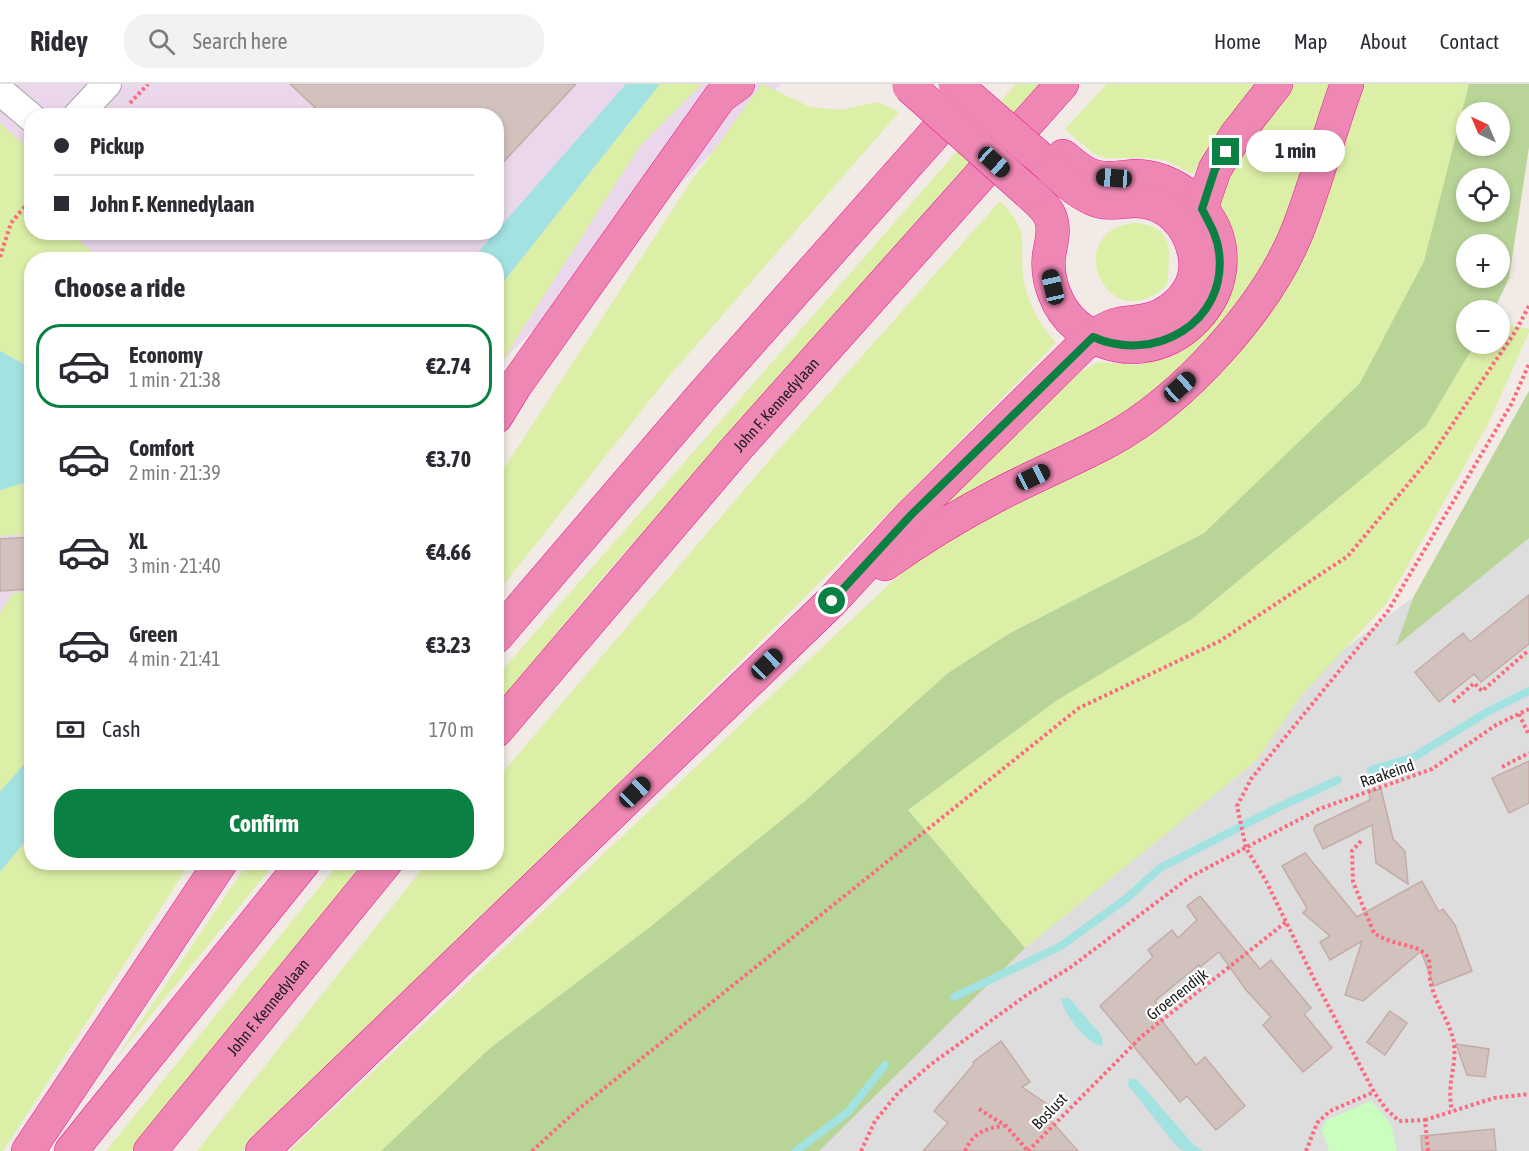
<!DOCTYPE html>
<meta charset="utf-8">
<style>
body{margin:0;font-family:"Asap Condensed",sans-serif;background:#f2f2f3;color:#2b2b33;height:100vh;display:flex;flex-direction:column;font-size:22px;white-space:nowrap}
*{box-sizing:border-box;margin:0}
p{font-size:20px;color:#7c7c81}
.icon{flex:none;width:33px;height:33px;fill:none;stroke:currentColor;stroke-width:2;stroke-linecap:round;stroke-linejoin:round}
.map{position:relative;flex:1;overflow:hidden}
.drawer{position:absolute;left:24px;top:168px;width:480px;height:618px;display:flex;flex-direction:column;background:#fff;border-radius:24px;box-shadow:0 3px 9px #0003}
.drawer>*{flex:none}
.banner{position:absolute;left:24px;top:24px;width:480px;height:132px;border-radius:24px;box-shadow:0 3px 9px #0003;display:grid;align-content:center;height:132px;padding:0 30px;background:#fff}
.needle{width:39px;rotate:316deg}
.buttons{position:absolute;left:1456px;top:18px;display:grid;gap:12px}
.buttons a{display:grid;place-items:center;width:54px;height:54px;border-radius:50%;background:#fff;box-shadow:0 3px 9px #0003;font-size:30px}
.end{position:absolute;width:27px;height:27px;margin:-14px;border:8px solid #0b8043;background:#fff;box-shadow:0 0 0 3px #fff}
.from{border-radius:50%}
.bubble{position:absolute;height:42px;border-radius:21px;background:#fff;box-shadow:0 3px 9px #0003;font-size:20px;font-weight:700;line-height:42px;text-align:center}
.car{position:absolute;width:18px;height:36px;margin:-18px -9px;border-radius:8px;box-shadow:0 0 4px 2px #0007;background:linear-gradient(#222 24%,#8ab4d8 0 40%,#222 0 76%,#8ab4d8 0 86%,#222 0)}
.banner b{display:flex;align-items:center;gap:21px;height:57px;font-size:22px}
.banner b+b{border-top:2px solid #e1e1e2}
.banner i{width:15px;height:15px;background:#2b2b33}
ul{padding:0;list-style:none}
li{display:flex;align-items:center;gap:18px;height:84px;margin:0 12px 9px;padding:0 18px;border:3px solid transparent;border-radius:24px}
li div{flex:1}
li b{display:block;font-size:22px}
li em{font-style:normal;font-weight:700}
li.current{border-color:#0b8043}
li>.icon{width:54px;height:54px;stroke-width:1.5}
h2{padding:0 30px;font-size:27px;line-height:72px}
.pay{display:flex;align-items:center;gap:15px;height:66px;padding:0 30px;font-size:22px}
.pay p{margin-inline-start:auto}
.button{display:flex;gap:12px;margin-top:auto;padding:12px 30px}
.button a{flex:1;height:69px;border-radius:24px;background:#0b8043;color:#fff;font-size:24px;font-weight:700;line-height:69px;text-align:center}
header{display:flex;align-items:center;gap:36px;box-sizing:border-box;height:84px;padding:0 30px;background:#fff;border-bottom:2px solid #e1e1e2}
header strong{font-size:28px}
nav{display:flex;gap:33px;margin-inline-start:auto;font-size:21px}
.search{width:420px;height:54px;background:#f2f2f3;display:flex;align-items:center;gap:15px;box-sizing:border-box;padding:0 21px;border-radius:24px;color:#7c7c81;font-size:22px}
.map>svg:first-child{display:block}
.residential{fill:#dedddd}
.industrial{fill:#ead7eb;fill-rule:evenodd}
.grass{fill:#dcefa7}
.forest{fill:#b8d497;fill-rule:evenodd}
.park{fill:#cafebf}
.water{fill:#a2e2e1}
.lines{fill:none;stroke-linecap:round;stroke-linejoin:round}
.stream{stroke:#a2e2e1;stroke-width:8}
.building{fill:#d2c2be;stroke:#c4aca6;stroke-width:1.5}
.minor-casing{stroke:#a4a4a4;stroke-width:30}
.highway-casing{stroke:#ea1793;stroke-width:34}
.path{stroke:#ff697e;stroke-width:4;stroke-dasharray:3 3;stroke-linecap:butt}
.minor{stroke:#fff;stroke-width:28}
.highway{stroke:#ee87b4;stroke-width:33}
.highway-bridge-casing{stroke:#ea1793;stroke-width:34;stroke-linecap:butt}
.highway-bridge{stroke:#ee87b4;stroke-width:33}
.route{stroke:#0b8043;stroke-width:8}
.labels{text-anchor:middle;stroke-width:4.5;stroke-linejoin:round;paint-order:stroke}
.street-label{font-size:16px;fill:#202020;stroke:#fff}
</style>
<header>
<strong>Ridey</strong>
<div class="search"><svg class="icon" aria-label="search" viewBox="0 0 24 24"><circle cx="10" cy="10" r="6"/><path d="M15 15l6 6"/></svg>Search here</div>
<nav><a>Home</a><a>Map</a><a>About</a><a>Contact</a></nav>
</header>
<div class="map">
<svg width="1529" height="1067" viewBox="0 0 1529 1067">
<rect width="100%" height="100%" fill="#f1eae5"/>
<!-- residential -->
<path class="residential" d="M1529 426V1067H703L830 952Z"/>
<!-- industrial -->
<path class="industrial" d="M0 0H781L497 282 496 176H32V778L0 872ZM32 32H496V148H32Z"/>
<!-- grass -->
<g class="grass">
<path d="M660 0H702L640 62 497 285V206Z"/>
<path d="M762 0 810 23 840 26 878 18 899 28 665 297 497 509V395L692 96Z"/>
<path d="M1016 0H1041L603 493 497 621V592Z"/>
<path d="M1107 0H1267L1192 90 1167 77 1146 74H1105L1094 70 1065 45Z"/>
<path d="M1290 0H1336L1304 101 1253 204 1214 255 1159 307 1098 349 922 443 1080 288 1098 278 1137 281 1169 274 1195 258 1217 235 1228 207 1216 121 1223 95Z"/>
<path d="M1358 0H1469L1424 177 1360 299 1204 449 1010 549 948 589 805 717 650 843 489 965 381 1067H289L935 457 1233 270Z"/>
<path d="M0 39 31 67 32 148 71 149 99 175 32 176 31 285 0 267Z"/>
<path d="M1000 117C1034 152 1017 158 1024 198 1029 223 1040 240 1056 259 789 532 517 801 242 1067H197L427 779 496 778 497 695 767 379Z"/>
<path d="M1135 139C1178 143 1169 170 1167 201 1107 258 1059 146 1135 139Z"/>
<path d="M1500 240 1529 245V248L1488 340 1386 520 1300 613 1256 677 1025 864 908 726 1056 617 1192 535 1426 342 1475 260H1500Z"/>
<path d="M31 397V450L0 452V406Z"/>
<path d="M31 508V672L0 708V529L13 509Z"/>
<path d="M31 750 32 778 190 779 3 1067H0V788Z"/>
<path d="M248 779H275L116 974Z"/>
<path d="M339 779H363L131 1067H106Z"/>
</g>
<!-- forest -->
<g class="forest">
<path d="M1469 0H1529V63L1509 194 1494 226H1467V260H1475L1426 342 1192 535 1056 617 908 726 1025 864 819 1067H381L489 965 650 843 805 717 948 589 1010 549 1204 449 1360 299 1424 177ZM1467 28H1500V62H1467ZM1467 94H1500V128H1467ZM1467 160H1500V194H1467Z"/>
<path d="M1529 307V454L1396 562 1414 512Z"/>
</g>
<!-- park -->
<path class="park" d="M1371 1017 1390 1038 1397 1067H1329L1322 1045 1327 1036Z"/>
<!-- water -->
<g class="water">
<path d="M626 0H660L497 206 496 176 472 175Z"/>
<path d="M0 267 32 285 31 397 0 406Z"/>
<path d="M31 672V750L0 788V708Z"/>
<path d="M1069 914 1102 952 1103 962C1086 960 1064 930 1061 915Z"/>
<path d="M1129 994 1137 996 1193 1060 1202 1067H1183L1177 1063 1128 1001Z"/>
</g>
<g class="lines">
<!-- stream -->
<g class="stream">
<path d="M1371 686 1414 673 1487 628 1529 607"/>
<path d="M954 913 1061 862 1127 814 1160 784 1281 722 1338 696"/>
<path d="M796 1067 848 1028 885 981"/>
</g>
</g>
<!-- building -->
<g class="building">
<path d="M290 0H576L496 86V32H324Z"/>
<path d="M32 453V505L0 507V455Z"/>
<path d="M1529 511V560L1481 598 1474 590 1439 618 1415 588 1463 549 1470 558Z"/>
<path d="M1529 677V719L1509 729 1492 694Z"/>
<path d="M1381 705 1393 755 1405 767 1408 800 1376 779 1372 741 1323 765 1314 746 1315 742 1370 716 1369 707Z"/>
<path d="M1305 769 1357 833 1422 797 1439 828 1443 825 1455 841 1472 887 1434 902 1421 867 1363 917 1345 911 1362 857 1330 876 1320 858 1330 852 1303 829 1307 824 1282 782Z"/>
<path d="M1200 812 1260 885 1271 876 1311 924 1304 930 1332 964 1303 988 1263 941 1271 933 1246 906 1219 868 1200 883 1199 881 1155 917 1158 921 1153 925 1196 981 1205 973 1245 1022 1216 1046 1187 1012 1180 1018 1100 922 1153 873 1148 866 1172 846 1178 854 1197 836 1187 822Z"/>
<path d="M1390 927 1407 939 1385 971 1367 958Z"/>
<path d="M1001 957 1030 998 1022 1003 1050 1022 1045 1030 1078 1067H923L948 1039 934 1027 974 980 973 978Z"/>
<path d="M1456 960 1489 965 1485 993 1467 991Z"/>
<path d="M1494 1045 1496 1067H1422L1421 1052Z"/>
</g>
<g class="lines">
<defs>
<g id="minor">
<path d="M0 7 32 34"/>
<path d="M77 32 107 0"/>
</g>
<g id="highway">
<path d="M1028 108C1036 116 1048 124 1051 135 1055 146 1051 160 1049 171 1046 196 1057 225 1076 241 1161 312 1271 193 1195 118 1180 103 1159 93 1138 92 1125 92 1111 96 1097 93 1084 91 1073 80 1063 72"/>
<path d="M1201 125 1215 85 1236 51 1276 0"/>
<path d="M496 333 515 302 720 13 738 0"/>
<path d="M885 480C920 455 956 433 994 413 1031 393 1071 377 1108 357 1183 317 1269 222 1299 143 1317 96 1330 47 1347 0"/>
<path d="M496 553 701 313 966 14"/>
<path id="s1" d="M496 647 737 364 1062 0"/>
<path d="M28 1067 221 778"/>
<path d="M71 1067 304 778"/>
<path id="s2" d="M150 1067 386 778"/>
<path d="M262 1067 832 517 911 431 1083 261C1093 253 1105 243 1119 240 1138 237 1154 238 1171 225 1187 213 1198 195 1195 174 1191 143 1167 116 1134 117 1120 118 1107 121 1093 115 1070 105 1051 83 1032 67"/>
</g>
</defs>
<!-- minor casing -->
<use href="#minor" class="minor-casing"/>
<!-- highway casing -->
<use href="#highway" class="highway-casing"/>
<!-- path -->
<g class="path">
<path d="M130 19 148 0"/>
<path d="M0 173 11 139 32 114"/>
<path d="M1453 618 1474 599 1482 607 1529 566"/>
<path d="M1519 630 1529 651"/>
<path d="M1502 683 1529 669"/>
<path d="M1361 757 1352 767 1353 798 1374 849C1391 861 1414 860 1424 869 1432 876 1429 885 1430 895 1433 917 1450 936 1454 959 1457 983 1446 999 1452 1027"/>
<path d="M979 1025 1006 1042 1028 1067"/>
<path d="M1425 1036 1494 1014 1529 1010"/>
<path d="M532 1067 576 1027 1079 624 1220 557 1348 472 1429 375 1515 248 1529 222"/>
<path d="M861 1067 875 1037 898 1009 930 981 1028 910 1071 883 1190 793 1319 725 1432 685 1496 641 1529 625"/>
<path d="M965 1067C973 1049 985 1044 1004 1042"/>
<path d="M1028 1067 1142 952 1286 838"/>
<path d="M1306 1067 1317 1039 1330 1027 1374 1008"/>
<path d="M1428 1067 1425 1036 1399 1037 1386 1025 1374 1008 1314 895 1266 797 1246 764 1237 722 1251 695 1388 527 1512 319 1529 280"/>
</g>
<!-- minor -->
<use href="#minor" class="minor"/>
<!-- highway -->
<use href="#highway" class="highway"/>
<defs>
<g id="highway-bridge">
<path d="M955 0 1032 67"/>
<path d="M909 2 1028 108"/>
</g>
</defs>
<!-- highway-bridge casing -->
<use href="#highway-bridge" class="highway-bridge-casing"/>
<!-- highway-bridge -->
<use href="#highway-bridge" class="highway-bridge"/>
</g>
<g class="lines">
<!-- route -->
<path class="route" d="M832 517 911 431 1093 253C1154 280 1228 239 1219 168 1217 151 1209 139 1202 125L1215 85 1226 68"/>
</g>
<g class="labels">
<!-- street labels -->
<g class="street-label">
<text dy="6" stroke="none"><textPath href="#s1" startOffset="430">John F. Kennedylaan</textPath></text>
<text transform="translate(1387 689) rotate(-19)" y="6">Raakeind</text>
<text transform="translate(1177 910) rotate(-38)" y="6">Groenendijk</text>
<text dy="6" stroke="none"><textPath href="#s2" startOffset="186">John F. Kennedylaan</textPath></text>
<text transform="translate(1049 1027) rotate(-46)" y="6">Boslust</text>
</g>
</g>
</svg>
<div class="buttons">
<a><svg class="needle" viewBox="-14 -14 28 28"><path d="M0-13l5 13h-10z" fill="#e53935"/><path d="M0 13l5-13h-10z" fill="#7c7c81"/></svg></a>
<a><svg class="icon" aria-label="locate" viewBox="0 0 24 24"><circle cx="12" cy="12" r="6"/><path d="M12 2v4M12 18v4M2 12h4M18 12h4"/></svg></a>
<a>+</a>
<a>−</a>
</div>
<i class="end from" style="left:832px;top:517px"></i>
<i class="end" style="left:1226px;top:68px"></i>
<div class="bubble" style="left:1246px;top:46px;width:99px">1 min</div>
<i class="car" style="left:994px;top:78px;rotate:132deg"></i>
<i class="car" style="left:1114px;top:94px;rotate:274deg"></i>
<i class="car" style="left:1053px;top:203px;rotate:347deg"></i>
<i class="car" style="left:1180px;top:303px;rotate:48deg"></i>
<i class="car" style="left:1033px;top:393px;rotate:64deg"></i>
<i class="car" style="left:767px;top:580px;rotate:46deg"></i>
<i class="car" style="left:635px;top:708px;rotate:46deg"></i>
<div class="banner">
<b><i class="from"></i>Pickup</b>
<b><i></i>John F. Kennedylaan</b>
</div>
<section class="drawer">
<h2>Choose a ride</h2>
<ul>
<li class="current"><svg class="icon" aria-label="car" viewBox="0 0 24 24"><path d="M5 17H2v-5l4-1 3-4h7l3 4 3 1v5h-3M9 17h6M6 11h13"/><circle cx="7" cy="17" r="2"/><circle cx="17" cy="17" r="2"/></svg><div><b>Economy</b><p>1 min · 21:38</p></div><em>€2.74</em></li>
<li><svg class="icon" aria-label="car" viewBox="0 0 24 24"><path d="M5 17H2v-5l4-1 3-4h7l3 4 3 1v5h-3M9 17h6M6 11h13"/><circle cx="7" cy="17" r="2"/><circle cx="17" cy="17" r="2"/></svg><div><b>Comfort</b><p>2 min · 21:39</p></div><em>€3.70</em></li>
<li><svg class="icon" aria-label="car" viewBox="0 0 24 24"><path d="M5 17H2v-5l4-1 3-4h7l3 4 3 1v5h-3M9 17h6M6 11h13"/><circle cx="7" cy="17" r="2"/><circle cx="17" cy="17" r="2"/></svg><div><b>XL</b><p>3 min · 21:40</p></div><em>€4.66</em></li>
<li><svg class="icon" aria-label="car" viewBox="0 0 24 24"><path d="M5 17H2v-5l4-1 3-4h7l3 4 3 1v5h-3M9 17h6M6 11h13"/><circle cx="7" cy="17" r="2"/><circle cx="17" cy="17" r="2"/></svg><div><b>Green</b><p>4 min · 21:41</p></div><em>€3.23</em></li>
</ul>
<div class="pay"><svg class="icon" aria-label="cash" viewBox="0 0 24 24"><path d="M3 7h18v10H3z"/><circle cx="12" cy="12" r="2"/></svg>Cash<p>170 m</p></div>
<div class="button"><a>Confirm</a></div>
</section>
</div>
